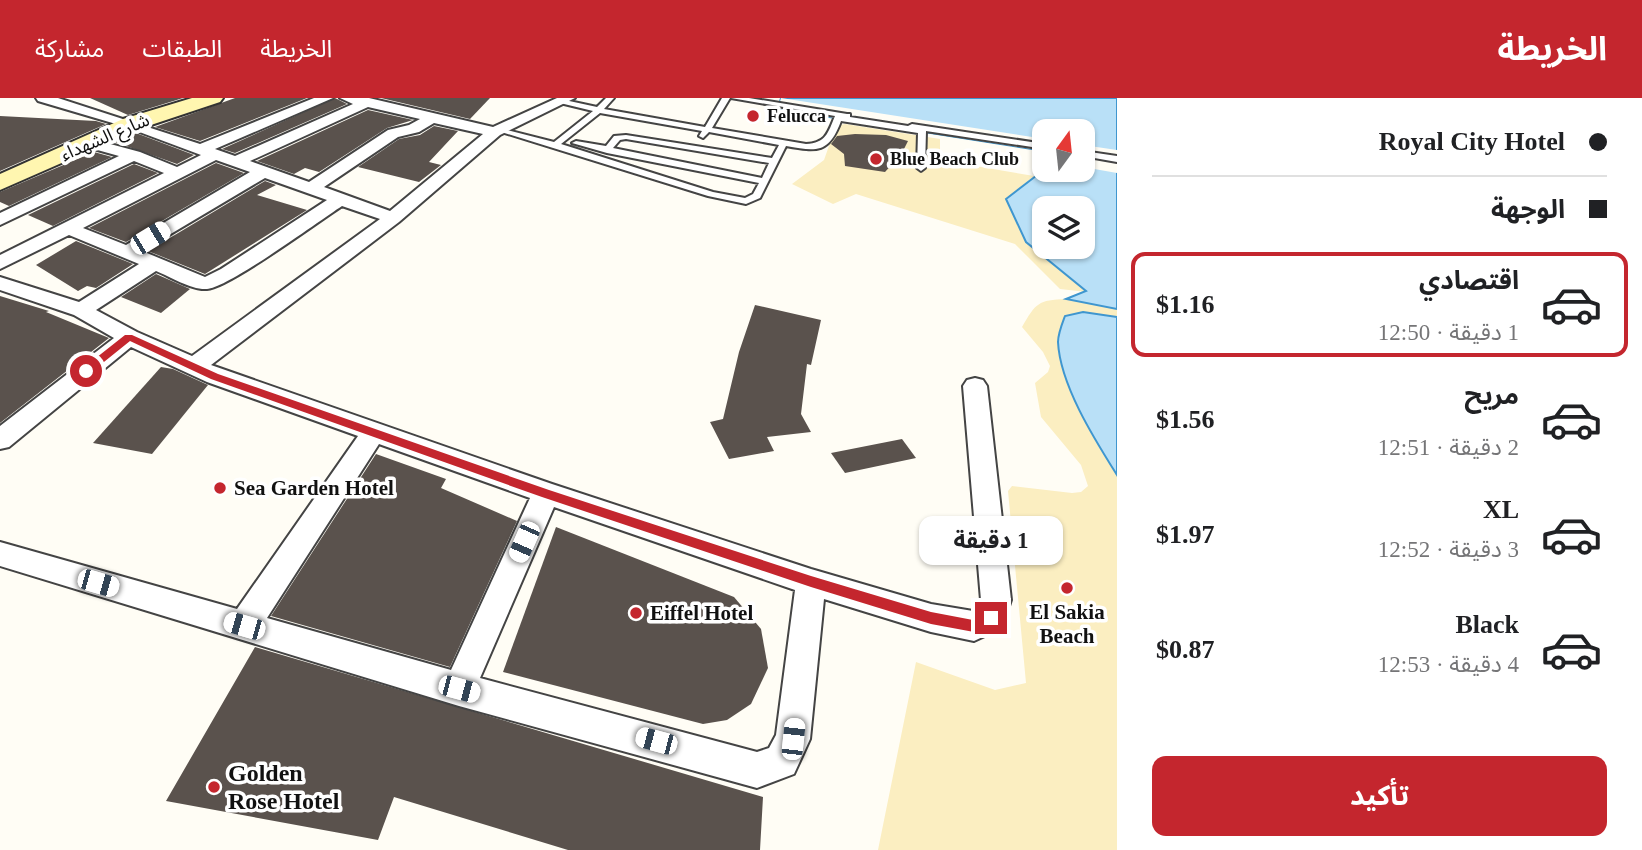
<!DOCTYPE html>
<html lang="ar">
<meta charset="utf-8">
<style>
body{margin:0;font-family:"Times New Roman","Noto Sans Arabic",serif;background:#f6f6f6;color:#202124;direction:rtl;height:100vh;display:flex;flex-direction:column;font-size:26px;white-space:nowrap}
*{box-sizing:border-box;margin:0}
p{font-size:23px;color:#757577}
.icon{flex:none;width:38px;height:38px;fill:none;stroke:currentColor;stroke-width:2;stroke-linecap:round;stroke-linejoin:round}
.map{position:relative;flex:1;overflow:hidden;direction:ltr}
.panel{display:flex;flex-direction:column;background:#fff;width:525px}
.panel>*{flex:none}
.top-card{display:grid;align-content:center;height:154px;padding:0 35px;background:#fff}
.needle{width:46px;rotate:15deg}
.controls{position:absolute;left:1032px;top:21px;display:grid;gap:14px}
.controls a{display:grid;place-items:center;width:63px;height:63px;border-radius:14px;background:#fff;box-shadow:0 2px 5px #0004;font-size:35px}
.end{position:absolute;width:32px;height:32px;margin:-16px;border:9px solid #c4262e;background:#fff;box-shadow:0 0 0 4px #fff}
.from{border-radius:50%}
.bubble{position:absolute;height:49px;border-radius:14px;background:#fff;box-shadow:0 2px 5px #0004;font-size:23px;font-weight:700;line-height:49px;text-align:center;direction:rtl}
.car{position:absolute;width:21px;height:42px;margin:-21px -10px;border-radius:9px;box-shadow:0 0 5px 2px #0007;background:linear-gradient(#fff 24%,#345 0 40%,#fff 0 76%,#345 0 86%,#fff 0)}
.top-card b{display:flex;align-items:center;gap:24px;height:66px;font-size:26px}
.top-card b+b{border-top:2px solid #e0e0e0}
.top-card i{width:18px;height:18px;background:#202124}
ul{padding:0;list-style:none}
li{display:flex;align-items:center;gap:21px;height:105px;margin:0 14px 10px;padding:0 21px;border:4px solid transparent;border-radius:14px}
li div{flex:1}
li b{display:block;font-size:26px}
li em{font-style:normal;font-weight:700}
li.selected{border-color:#c4262e}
li>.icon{width:63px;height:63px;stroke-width:1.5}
.cta{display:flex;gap:14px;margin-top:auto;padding:14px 35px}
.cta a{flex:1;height:80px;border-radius:14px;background:#c4262e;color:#fff;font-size:28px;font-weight:700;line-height:80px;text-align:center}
header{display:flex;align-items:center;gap:42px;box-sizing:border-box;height:98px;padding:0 35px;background:#c4262e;color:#fff}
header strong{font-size:33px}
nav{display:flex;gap:38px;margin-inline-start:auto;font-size:24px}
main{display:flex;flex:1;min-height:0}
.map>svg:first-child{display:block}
.sand{fill:#fbeec1}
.water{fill:#b9e0f7;stroke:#3f96cf;stroke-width:2;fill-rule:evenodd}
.pier{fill:#fffdf5}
.building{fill:#5a524d}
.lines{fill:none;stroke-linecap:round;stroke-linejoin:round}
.lane-casing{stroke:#444;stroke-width:4}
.street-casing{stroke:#444;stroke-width:4}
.secondary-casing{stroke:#333;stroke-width:4}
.lane{fill:#fff;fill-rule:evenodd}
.street{fill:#fff;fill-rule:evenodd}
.secondary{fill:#fff6b0;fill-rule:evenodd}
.route{fill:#c4262e}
.poi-dot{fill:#c4262e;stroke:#fff;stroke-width:2.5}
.labels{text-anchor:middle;stroke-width:7;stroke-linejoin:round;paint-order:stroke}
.far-poi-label{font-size:18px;font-weight:bold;fill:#111;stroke:#fff;text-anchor:start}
.far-street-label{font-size:18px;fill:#111;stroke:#fff}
.poi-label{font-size:21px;font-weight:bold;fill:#111;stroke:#fff;text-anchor:start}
.near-poi-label{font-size:24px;font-weight:bold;fill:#111;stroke:#fff;text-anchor:start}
</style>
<header>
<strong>الخريطة</strong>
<nav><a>الخريطة</a><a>الطبقات</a><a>مشاركة</a></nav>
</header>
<main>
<section class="panel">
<div class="top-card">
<b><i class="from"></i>Royal City Hotel</b>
<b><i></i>الوجهة</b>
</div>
<ul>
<li class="selected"><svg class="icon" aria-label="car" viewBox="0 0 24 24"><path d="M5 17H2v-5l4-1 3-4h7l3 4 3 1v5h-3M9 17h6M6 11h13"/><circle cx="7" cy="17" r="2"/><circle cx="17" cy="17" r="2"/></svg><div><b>اقتصادي</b><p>1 دقيقة · 12:50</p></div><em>$1.16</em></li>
<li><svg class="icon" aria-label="car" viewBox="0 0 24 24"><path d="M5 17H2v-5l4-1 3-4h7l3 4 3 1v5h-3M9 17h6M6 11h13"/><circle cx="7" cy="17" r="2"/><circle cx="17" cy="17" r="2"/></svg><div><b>مريح</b><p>2 دقيقة · 12:51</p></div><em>$1.56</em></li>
<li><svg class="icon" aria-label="car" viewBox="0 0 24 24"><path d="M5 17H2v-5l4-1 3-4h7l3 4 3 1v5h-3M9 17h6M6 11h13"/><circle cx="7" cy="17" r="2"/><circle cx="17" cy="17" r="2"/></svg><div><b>XL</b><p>3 دقيقة · 12:52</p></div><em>$1.97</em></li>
<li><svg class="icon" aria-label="car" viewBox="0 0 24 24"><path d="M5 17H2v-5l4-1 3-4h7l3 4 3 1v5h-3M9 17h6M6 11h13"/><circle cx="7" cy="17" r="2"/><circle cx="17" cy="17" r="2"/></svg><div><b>Black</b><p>4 دقيقة · 12:53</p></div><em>$0.87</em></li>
</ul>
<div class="cta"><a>تأكيد</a></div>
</section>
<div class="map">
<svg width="1117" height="752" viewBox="0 0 1117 752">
<rect width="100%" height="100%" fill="#fffdf5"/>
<!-- sand -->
<g class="sand">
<path d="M845 26 940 41V62L1034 78 1006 101 1027 144 1087 194 1060 191 1015 146 856 96 833 106 792 86 824 62 836 28Z"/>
<path d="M1066 201 1117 211V219L1083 214 1058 243C1070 294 1090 333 1117 377V752H878L916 564 995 592 1026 585 1008 393 1012 388 1072 395 1081 394 1088 388 1081 367 1041 319 1035 285 1048 274 1050 268 1043 254 1022 229C1036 205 1038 202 1066 201Z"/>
</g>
<!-- water -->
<g class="water">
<path d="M781 0H1117V211L1066 201 1086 193 1026 144 1006 101 1045 71 1083 72V33H1045V53L778 11ZM1045 110H1083V149H1045Z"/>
<path d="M1083 214 1117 219V377C1095 342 1060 287 1058 244 1058 236 1062 226 1065 218Z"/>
</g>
<!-- pier -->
<g class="pier">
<path d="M781 0 1045 41V53L778 11Z"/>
<path d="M1083 47 1117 52V75L1083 69Z"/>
</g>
<!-- building -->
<g class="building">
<path d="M90 0H183L128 17Z"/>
<path d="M235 0H307L200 43 155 29Z"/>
<path d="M335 0 347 6 235 55 222 51Z"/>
<path d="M381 0H490L470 21Z"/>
<path d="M368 12 413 22 387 30 319 74 305 70 294 76 257 63Z"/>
<path d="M0 18 96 23 106 26 0 73Z"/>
<path d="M434 28 458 33 429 64 441 67 419 84 358 69 399 41 420 37Z"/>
<path d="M136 35 194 57 177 66 115 44Z"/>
<path d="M855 36 886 37 908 43 904 51 908 58 896 62 885 74 845 68 844 56 831 46 837 38Z"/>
<path d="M94 54 112 59 9 108 0 104V94Z"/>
<path d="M216 65 244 75 126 144 89 130Z"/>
<path d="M134 66 158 75 53 128 28 117Z"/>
<path d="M265 83 276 87 257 97 307 112 205 176 148 153Z"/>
<path d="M76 143 133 166 96 190 87 188 78 193 36 167Z"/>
<path d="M156 176 190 191 161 215 121 199Z"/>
<path d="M0 198 49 213 46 214 109 240 0 325Z"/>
<path d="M755 207 821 222 811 267 807 266 801 316 811 334 767 339 774 353 729 361 710 324 723 321 739 254Z"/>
<path d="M161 269 173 271 208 287 152 356 93 345Z"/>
<path d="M902 341 916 360 845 375 831 355Z"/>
<path d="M376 356 446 381 441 390 517 423 450 569 271 518Z"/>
<path d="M556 429 734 499 761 531 768 570 751 606 727 622 703 626 503 574Z"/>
<path d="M255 549 763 699 760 752H568L394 699 378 742 166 703Z"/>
</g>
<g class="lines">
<defs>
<g id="lane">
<path d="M606 0H614L604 11 705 29 722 0H730L712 30 806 46C826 45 828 35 835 18L731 0H749L847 16H850V19L908 28 912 26 1045 46V51L926 33 925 70 921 73 917 70 918 35 841 23C829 55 818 54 786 48L760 100 746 106 708 98 495 32 499 30 554 44 593 13 560 5V1L597 9ZM600 15 702 33 699 38 703 40 709 34 779 47 772 60 626 37 614 38 606 48 576 43 572 45 607 55 759 85 753 96 745 100 713 94 561 46ZM626 41 769 65 762 80 613 50 620 42Z"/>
<path d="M1083 53 1117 58V64L1083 58Z"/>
</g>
<path id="street" d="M36 0H58L200 46 314 0H333L215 51 235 58 353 6 340 0H369L493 29 557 0H575L500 37 399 124 211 267 552 386 811 471 931 506 973 513 978 511 981 502 963 288 967 282 975 280 983 282 987 288 1011 502 1002 530 974 543 931 534 824 501 810 641 794 676 757 690 459 608 0 468V444L237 511 358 338 207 284 131 249 9 349 0 351V328L114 240 74 217 0 192V179L79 204 139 166 69 137 0 171V157L164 75 134 63 0 127V115L119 58 83 48 80 45 83 42 88 40 140 54 177 69 201 57 126 29 38 3ZM368 9 420 21 409 27 388 32 309 84 250 63ZM434 25 483 36 390 113 324 89 398 39 419 34ZM216 62 250 74 126 147 83 130ZM265 80 327 102 221 171 205 179 142 153ZM342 108 380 121 192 258 137 234 96 212 156 173C171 179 191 192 207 191 228 190 319 123 342 108ZM379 346 530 400 451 572 267 520ZM554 409 795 492 776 637 769 650 757 654 480 580Z"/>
<path id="secondary" d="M192 0H223L220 4 139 31 0 92V76L123 21Z"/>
</defs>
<!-- lane casing -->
<use href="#lane" class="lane-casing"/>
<!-- street casing -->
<use href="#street" class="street-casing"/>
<!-- secondary casing -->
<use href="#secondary" class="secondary-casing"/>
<!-- lane -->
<use href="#lane" class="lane"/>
<!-- street -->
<use href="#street" class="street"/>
<!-- secondary -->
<use href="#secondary" class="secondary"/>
</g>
<!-- route -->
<path class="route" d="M125 237H132L218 276 549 392 811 478 931 514 973 522 991 514 997 520 995 524 974 534 931 526 811 489 542 399 211 281 130 243 89 276H82V271Z"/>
<!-- markers -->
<g class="poi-dot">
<circle cx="753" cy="18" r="7"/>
<circle cx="876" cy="61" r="7"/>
<circle cx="220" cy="390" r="7"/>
<circle cx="1067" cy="490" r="7"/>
<circle cx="636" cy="515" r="7"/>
<circle cx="214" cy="689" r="7"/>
</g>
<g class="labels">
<!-- far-poi labels -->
<g class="far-poi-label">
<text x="767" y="24">Felucca</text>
<text x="890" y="67">Blue Beach Club</text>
</g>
<!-- far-street labels -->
<g class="far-street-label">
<text transform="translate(105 39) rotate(-23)" y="6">شارع الشهداء</text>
</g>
<!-- poi labels -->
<g class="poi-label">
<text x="234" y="397">Sea Garden Hotel</text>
<text x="1067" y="521" text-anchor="middle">El Sakia<tspan x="1067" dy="24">Beach</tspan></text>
<text x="650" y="522">Eiffel Hotel</text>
</g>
<!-- near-poi labels -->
<g class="near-poi-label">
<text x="228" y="683">Golden<tspan x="228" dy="28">Rose Hotel</tspan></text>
</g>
</g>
</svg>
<div class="controls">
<a><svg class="needle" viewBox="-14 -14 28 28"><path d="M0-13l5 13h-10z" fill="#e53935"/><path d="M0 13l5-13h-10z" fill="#757577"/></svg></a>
<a><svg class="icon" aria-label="layers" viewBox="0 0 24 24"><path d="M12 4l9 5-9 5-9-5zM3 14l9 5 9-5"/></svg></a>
</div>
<i class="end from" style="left:86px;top:273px"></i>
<i class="end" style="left:991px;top:520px"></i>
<div class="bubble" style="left:919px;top:418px;width:144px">1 دقيقة</div>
<i class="car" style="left:150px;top:140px;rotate:59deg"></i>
<i class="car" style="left:524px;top:444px;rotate:204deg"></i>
<i class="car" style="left:98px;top:485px;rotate:106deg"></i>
<i class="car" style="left:244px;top:528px;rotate:286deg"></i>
<i class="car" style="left:459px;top:591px;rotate:105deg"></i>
<i class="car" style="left:793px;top:641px;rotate:6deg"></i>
<i class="car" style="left:656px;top:643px;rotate:285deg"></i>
</div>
</main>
